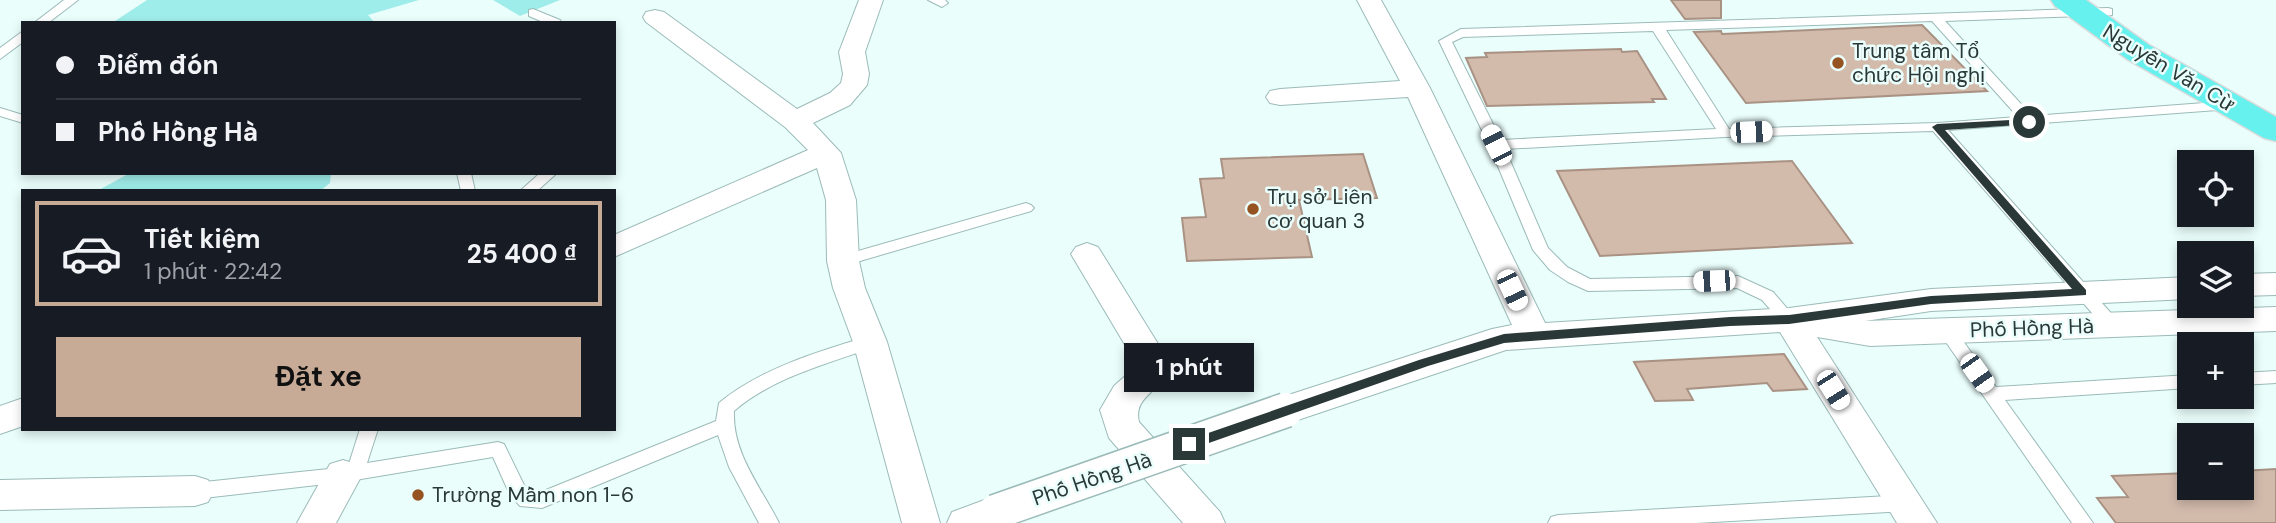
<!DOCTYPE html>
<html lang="vi">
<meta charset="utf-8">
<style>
body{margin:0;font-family:"DM Sans",sans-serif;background:#20242c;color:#f1f3f6;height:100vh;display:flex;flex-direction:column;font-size:26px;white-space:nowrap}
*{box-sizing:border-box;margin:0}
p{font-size:23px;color:#9ea1a6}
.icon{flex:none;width:38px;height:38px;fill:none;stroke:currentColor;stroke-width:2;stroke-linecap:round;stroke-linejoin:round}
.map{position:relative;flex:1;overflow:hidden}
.details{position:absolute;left:21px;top:189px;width:595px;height:242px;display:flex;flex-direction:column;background:#171b24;border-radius:0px;box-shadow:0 4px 10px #0003}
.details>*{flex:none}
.banner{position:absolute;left:21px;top:21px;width:595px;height:154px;border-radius:0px;box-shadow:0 4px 10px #0003;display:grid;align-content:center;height:154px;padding:0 35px;background:#171b24}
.buttons{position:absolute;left:2177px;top:150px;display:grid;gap:14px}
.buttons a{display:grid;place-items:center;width:77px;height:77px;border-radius:0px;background:#171b24;box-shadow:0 4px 10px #0003;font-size:35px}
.end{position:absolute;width:32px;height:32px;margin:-16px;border:9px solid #2b3838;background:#fff;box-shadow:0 0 0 4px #fff}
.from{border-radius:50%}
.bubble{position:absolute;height:49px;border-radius:0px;background:#171b24;box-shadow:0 4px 10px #0003;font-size:23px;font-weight:700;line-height:49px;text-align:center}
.car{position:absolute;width:21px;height:42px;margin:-21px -10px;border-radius:9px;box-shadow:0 0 5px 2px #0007;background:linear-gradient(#fff 24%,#345 0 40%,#fff 0 76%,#345 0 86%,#fff 0)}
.banner b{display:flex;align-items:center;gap:24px;height:66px;font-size:26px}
.banner b+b{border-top:2px solid #363941}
.banner i{width:18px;height:18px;background:#f1f3f6}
ul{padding:12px 0 0;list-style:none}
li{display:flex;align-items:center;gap:21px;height:105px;margin:0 14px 10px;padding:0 21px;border:4px solid transparent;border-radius:0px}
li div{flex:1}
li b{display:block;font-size:26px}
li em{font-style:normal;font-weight:700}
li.current{border-color:#c8ab96}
li>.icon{width:63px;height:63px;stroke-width:1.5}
.primary-button{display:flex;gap:14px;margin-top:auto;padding:14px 35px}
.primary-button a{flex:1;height:80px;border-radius:0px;background:#c8ab96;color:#111;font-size:28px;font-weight:700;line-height:80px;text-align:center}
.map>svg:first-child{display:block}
.green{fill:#9fedea}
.building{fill:#d3bbac;stroke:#a99284;stroke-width:2}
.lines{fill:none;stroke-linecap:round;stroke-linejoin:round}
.lane-casing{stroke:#9bbbb9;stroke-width:2}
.street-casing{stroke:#9bbbb9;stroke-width:2}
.primary-casing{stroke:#d9dbdb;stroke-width:3}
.lane{fill:#fff;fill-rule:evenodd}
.street{fill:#fff;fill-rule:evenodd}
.primary{fill:#66f1ee;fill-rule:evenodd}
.street-bridge-casing{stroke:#9bbbb9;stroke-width:37;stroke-linecap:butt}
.street-bridge{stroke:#fff;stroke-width:34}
.route{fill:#2b3838}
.poi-dot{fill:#955321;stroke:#eafefc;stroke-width:2.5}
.labels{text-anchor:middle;stroke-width:5;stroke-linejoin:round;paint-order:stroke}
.poi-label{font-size:21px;fill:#2b3838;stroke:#eafefc;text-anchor:start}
.street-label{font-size:21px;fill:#2b3838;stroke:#eafefc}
</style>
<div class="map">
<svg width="2276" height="523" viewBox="0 0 2276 523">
<rect width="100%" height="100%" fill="#eafefc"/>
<!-- green -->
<g class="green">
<path d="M147 0H419L368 15 375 23H112Z"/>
<path d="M493 0H560L520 16Z"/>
<path d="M130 173H331L330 183 320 191H97Z"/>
</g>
<!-- building -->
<g class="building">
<path d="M1671 0H1721V18L1685 19Z"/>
<path d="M1922 25 1987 91 1746 103 1694 32 1721 31 1722 34Z"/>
<path d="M1621 49 1622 52 1637 51 1666 99H1652L1654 102 1487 106 1466 58 1487 57 1485 53Z"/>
<path d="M1363 154 1377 198 1299 200 1312 257 1187 261 1182 218 1206 217 1200 179 1224 178 1221 159Z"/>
<path d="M1792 161 1852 243 1600 256 1557 171Z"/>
<path d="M1784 354 1807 389 1773 391 1767 383 1687 389 1693 400 1655 401 1634 362Z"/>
<path d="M2276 469V523H2116L2097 498 2128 497 2112 476 2189 473V488H2242V471Z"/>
</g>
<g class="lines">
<defs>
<g id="lane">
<path d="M64 0H78L48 23H34Z"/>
<path d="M928 0H945L948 3 942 7Z"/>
<path d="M2108 8 2112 9V15L1945 21 2032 116 2231 101 2238 105 2231 109 1948 130 2118 321 2120 325 2118 329H2106L1933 131 1725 137 1505 149 1548 248 1567 267 1590 279 1738 276 1773 292 1797 320 1795 324H1783L1762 300 1737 288 1588 291 1568 282 1550 270 1533 250 1489 145 1439 41 1461 29ZM1932 21 2018 117 1937 123 1729 129 1666 30ZM1653 31 1716 129 1501 140 1452 42 1463 37Z"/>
<path d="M533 9 560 20 562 23H545L529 16V10Z"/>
<path d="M23 31V42L0 59V48Z"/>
<path d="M0 108 23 115V123L0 116Z"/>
<path d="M457 173H471L475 191H461Z"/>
<path d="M540 173H557L537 191H520Z"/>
<path d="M1026 203 1031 205 1034 208 1031 211 843 266 835 261 837 257Z"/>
<path d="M1947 325 1953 327 1996 387 2189 375V388L2005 400 2093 523H2072L1941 335 1939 331 1941 327Z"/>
<path d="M870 336 876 338 878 342 876 346C828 364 773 377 734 411 732 453 761 487 779 523H759L729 467 718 435 542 508 520 506 510 495 493 457 343 482 195 499 188 496 186 491 188 486 195 483 348 467 360 429H378L367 463 498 442 504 444 524 485 531 493 541 492 716 421 719 403C760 369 819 351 870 336Z"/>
<path d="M2276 371V383L2242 385V373Z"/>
<path d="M1906 495 1913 497 1915 503 1913 509 1906 511 1696 523H1548L1551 517 1558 515Z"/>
</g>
<g id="street">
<path d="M859 0H883L865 52 869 74 867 85 850 105 813 123 841 153 856 200 859 261 865 288 887 342 940 523H902L853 342 833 288 827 261 826 200 817 168 614 257V235L808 150 785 127 646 22 643 17 646 12 655 10 664 12 797 109 830 93 841 83 843 74 839 52Z"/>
<path d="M1357 0H1381L1430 88 1545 323 1789 308 1931 289 2189 277V299L1931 311 1865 321 2276 307V331L1870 346 1817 337 1937 523H1897L1780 332 1506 350 1286 424 1273 420 1268 410 1273 400 1492 329 1512 325 1408 97 1280 105 1270 103 1266 97 1270 91 1280 89 1400 81Z"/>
<path d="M1087 243 1098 247 1168 360C1168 392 1132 393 1139 422L1220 512 1225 523H1183L1109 438 1100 410 1114 386 1133 369 1134 360 1071 254 1076 247Z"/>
<path d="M2276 273V295L2242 296V274Z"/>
<path d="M23 398V426L0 434V406Z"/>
<path d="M343 460 356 464 362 475 336 523H297L330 464Z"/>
<path d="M195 476 208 480 214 491 208 502 195 506 0 510V480Z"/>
<path d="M995 496 1009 501 1014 512 1009 523H947L952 512Z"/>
</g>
<path id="primary" d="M2051 0H2086L2149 45 2276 117V141L2264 138 2127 59 2055 6Z"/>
</defs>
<!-- lane casing -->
<use href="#lane" class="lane-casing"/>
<!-- street casing -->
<use href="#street" class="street-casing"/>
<!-- primary casing -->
<use href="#primary" class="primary-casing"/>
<!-- lane -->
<use href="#lane" class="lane"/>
<!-- street -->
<use href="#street" class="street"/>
<!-- primary -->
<use href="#primary" class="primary"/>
<defs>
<path id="street-bridge" d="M995 512 1286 410"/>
</defs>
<!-- street-bridge casing -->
<use href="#street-bridge" class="street-bridge-casing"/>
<!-- street-bridge -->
<use href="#street-bridge" class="street-bridge"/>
</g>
<!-- route -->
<path class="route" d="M2029 119 2034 122 2033 124 1945 130 2086 290V295L1931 304 1789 324 1730 326 1504 343 1428 366 1189 450 1183 444 1185 441 1419 360 1504 334 1730 317 1789 315 1931 296 2072 289 1932 127 1937 124Z"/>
<!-- markers -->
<g class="poi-dot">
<circle cx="1838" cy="63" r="7"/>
<circle cx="1253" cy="209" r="7"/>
<circle cx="418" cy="495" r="7"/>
</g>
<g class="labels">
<!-- poi labels -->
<g class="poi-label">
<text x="1852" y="58">Trung tâm Tổ<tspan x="1852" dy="24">chức Hội nghị</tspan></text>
<text x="1267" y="204">Trụ sở Liên<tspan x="1267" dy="24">cơ quan 3</tspan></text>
<text x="432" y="502">Trường Mầm non 1-6</text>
</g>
<!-- street labels -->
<g class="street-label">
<text transform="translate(2169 68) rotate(31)" y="7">Nguyễn Văn Cừ</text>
<text transform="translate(2032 328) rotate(-2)" y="7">Phố Hồng Hà</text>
<text transform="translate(1092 479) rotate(-19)" y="7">Phố Hồng Hà</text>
</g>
</g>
</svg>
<div class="buttons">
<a><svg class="icon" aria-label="locate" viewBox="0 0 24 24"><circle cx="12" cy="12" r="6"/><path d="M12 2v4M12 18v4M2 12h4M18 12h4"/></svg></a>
<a><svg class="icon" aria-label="layers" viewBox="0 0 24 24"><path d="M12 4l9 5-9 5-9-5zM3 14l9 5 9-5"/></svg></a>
<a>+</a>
<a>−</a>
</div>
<i class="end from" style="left:2029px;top:122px"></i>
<i class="end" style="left:1189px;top:444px"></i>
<div class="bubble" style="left:1124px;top:343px;width:130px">1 phút</div>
<i class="car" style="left:1751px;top:132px;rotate:88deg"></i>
<i class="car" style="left:1496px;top:145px;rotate:333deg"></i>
<i class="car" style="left:1714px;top:281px;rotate:268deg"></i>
<i class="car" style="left:1512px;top:290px;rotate:155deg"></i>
<i class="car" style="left:1977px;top:373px;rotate:145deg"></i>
<i class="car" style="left:1833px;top:390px;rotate:148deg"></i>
<div class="banner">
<b><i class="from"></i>Điểm đón</b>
<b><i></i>Phố Hồng Hà</b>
</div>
<section class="details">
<ul>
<li class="current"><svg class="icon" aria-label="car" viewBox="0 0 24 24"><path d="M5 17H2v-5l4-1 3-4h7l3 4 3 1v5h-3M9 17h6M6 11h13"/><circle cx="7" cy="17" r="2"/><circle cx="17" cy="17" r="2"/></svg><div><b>Tiết kiệm</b><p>1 phút · 22:42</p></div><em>25 400 ₫</em></li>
</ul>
<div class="primary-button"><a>Đặt xe</a></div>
</section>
</div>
